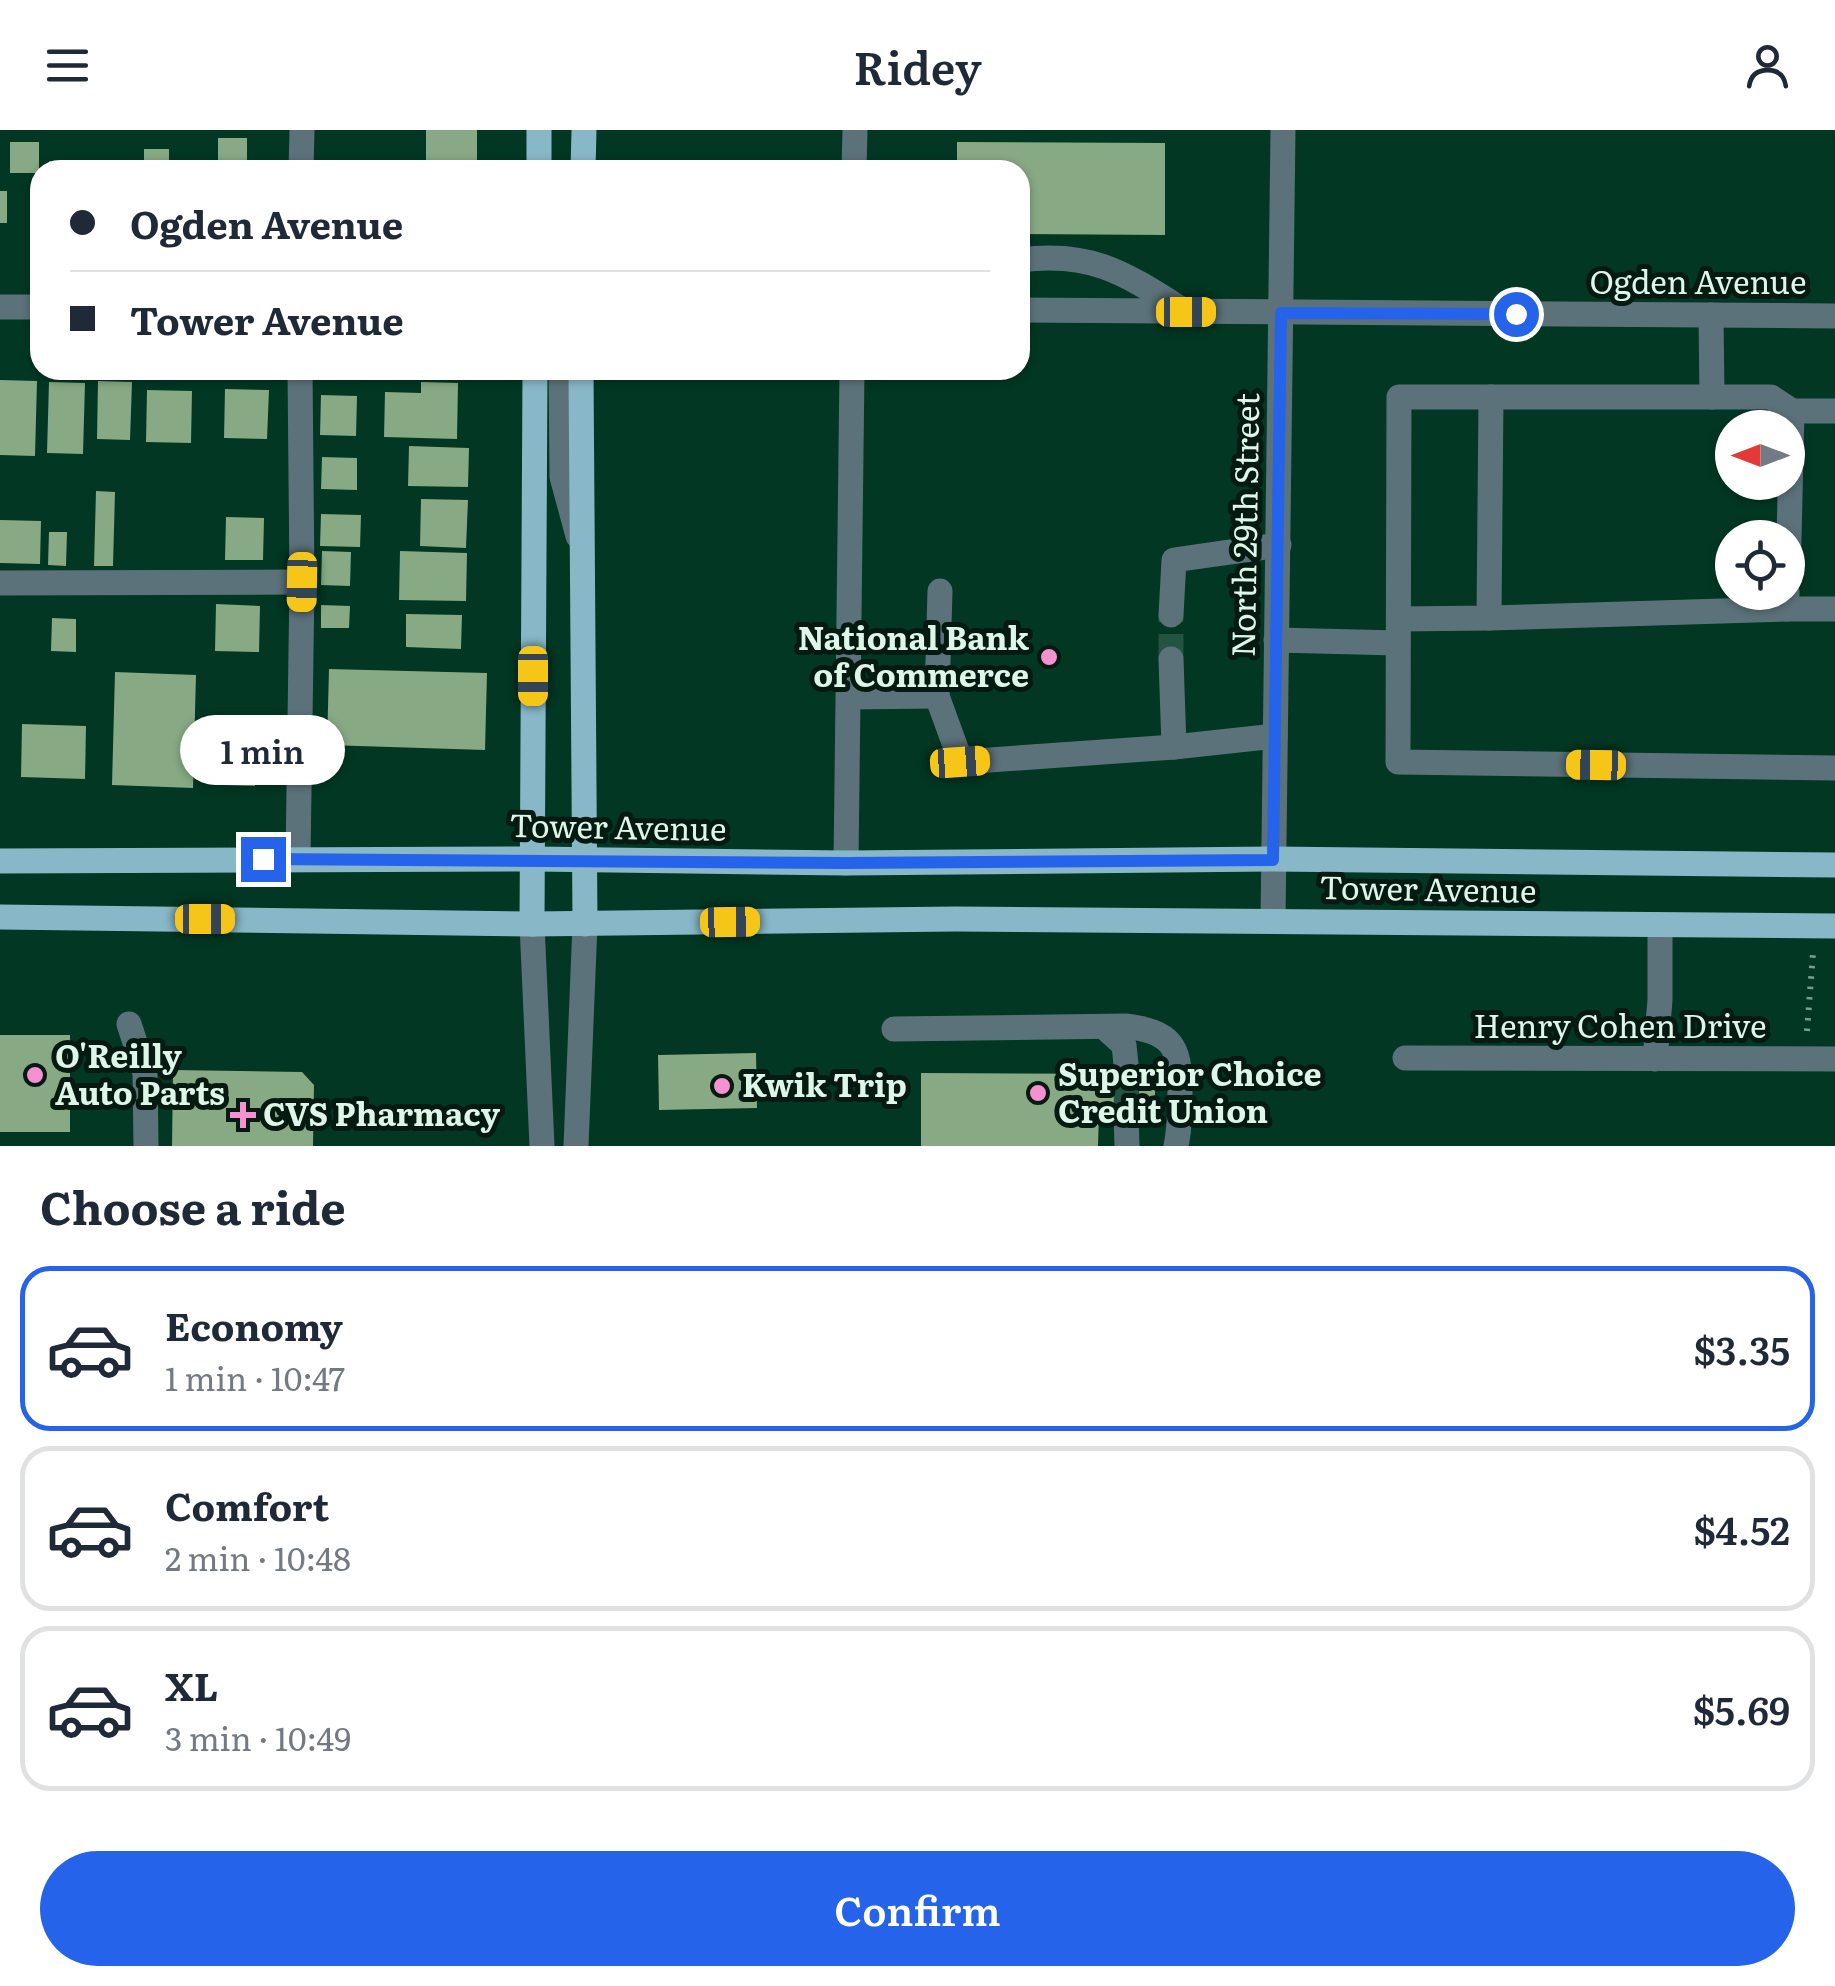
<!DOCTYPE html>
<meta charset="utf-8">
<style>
body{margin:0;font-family:Literata,serif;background:#f2f2f3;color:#1f2937;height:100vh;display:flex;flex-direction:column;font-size:38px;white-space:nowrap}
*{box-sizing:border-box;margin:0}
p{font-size:32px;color:#747a83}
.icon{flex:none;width:55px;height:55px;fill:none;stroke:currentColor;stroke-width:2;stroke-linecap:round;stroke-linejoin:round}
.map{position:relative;height:1016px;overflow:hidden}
.details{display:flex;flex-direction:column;background:#fff;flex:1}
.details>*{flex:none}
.hud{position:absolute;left:30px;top:30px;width:1000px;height:220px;border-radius:30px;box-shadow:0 2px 8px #0004;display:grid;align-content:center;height:220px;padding:0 40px;background:#fff}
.needle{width:65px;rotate:270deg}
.buttons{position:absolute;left:1715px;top:280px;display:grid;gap:20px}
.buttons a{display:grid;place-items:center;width:90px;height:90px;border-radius:50%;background:#fff;box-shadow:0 2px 8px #0004;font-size:50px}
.end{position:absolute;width:45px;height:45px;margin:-22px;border:12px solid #2563eb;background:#fff;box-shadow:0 0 0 5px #fff}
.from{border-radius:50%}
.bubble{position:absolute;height:70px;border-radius:35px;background:#fff;box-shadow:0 2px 8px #0004;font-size:32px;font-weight:600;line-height:70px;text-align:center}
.car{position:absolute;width:30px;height:60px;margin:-30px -15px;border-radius:12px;box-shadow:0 0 8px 2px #0007;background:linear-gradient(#f5c518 24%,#345 0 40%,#f5c518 0 76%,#345 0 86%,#f5c518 0)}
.hud b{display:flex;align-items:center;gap:35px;height:95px;font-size:38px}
.hud b+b{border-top:2px solid #e0e1e3}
.hud i{width:25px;height:25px;background:#1f2937}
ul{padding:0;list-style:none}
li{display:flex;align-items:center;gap:30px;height:165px;margin:0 20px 15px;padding:0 20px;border:5px solid #e0e1e3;border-radius:30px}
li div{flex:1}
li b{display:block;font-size:38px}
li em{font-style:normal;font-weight:600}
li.on{border-color:#2563eb}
li>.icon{width:90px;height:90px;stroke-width:1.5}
h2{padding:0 40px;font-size:45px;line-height:120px}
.cta{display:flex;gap:20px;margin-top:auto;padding:20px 40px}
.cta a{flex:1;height:115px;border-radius:60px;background:#2563eb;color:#fff;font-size:40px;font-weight:600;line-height:115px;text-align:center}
header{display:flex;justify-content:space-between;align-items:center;height:130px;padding:0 40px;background:#fff;font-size:45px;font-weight:600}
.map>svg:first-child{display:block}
.building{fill:#87a983}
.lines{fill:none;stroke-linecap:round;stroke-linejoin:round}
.minor-tunnel{stroke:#225441;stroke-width:25;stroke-dasharray:25 12;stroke-linecap:butt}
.path{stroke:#789e8d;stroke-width:6;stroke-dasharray:2.5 8;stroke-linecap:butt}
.minor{stroke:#5c727a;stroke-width:25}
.major{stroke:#88b7c8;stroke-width:25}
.route{stroke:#2563eb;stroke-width:12}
.poi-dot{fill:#f590d1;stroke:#061a11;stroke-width:4}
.labels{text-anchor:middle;stroke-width:10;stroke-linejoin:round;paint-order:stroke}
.street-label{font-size:32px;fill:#ddf6e8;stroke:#061a11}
.poi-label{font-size:32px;font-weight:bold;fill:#ddf6e8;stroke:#061a11;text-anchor:start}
</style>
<header><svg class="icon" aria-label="menu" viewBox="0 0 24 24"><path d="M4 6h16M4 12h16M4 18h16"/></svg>Ridey<svg class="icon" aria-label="person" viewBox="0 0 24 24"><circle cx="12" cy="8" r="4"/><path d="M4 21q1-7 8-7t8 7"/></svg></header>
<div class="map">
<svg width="1835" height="1016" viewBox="0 0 1835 1016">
<rect width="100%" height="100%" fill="#013723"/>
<!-- building -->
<g class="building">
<rect x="426" y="0" width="51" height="40"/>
<rect x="218" y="8" width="29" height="32"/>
<rect x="10" y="12" width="29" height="31"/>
<path d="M957 12 1165 13V105L1020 104V40H957Z"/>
<path d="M144 19H169V35H198V40H144Z"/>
<rect x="49" y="31" width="55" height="9"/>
<rect x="0" y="61" width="7" height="32"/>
<path d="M0 250 37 251 35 326 0 325Z"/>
<path d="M98 251 132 252 130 310 97 309Z"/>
<path d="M49 252 85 253 83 324 47 323Z"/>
<path d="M421 252 458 253 457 309 384 307 385 262 421 263Z"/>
<path d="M225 259 269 260 267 309 224 308Z"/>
<path d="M147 260 192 261 191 313 146 312Z"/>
<path d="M321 265 357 266 356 306 320 305Z"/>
<path d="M409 316 469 318 468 357 408 356Z"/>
<path d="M322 327 357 328V360L321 359Z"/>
<path d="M96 361 115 362 113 436H94Z"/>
<path d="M421 369 468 370 466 418 420 416Z"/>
<path d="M321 384 361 385 360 417 320 416Z"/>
<path d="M226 387 264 388 263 430H225Z"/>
<path d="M0 390 41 391 40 434 0 433Z"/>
<path d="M49 402H67L66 436 48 435Z"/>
<path d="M322 421 351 422 350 456 321 455Z"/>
<path d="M400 421 467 423 466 471 399 470Z"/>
<path d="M216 474 260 476 259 522 215 521Z"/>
<path d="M321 475 350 476 349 498H321Z"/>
<path d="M406 484 462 485 461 519 406 517Z"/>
<path d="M52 488 76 489V522L51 521Z"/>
<path d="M329 539 487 543 485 620 327 615Z"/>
<path d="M115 542 196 545 193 658 112 655Z"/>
<path d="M22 594 86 596 85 649 21 647Z"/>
<path d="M225 600 257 601 255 656 223 655Z"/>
<rect x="0" y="905" width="70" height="97"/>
<path d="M756 923 757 978 659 980 658 925Z"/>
<path d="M173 940 302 942 314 955 313 1016H172Z"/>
<path d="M921 943 1155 944V983H1099L1098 1016H921Z"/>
</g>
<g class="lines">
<!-- minor-tunnel -->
<g class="minor-tunnel">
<path d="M1171 529V485"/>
<path d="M1126 983 1127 944"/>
</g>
<!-- path -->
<path class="path" d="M1807 901 1813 823"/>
<!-- minor -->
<g class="minor">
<path d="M301 40 302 0"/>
<path d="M854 40 855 0"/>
<path d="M1020 130C1093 120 1127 145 1186 182"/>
<path d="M0 177H40"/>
<path d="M1020 180 1835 186"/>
<path d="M1711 185 1712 267"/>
<path d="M561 240 562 347 578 406"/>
<path d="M1491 267H1399L1398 632 1835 638"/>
<path d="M1788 451 1792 281H1835"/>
<path d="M0 453 302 452"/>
<path d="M1787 462V479H1835"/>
<path d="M1171 485 1174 430 1279 415"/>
<path d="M1489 488 1787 479"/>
<path d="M1399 489 1489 488 1491 267H1771L1792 281"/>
<path d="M1276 510 1398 513"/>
<path d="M937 566 961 632 1174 617 1171 529"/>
<path d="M849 567 937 566 940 461"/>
<path d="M1174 617 1275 606"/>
<path d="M298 729 302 452 300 240"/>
<path d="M846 733 852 240"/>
<path d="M1273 791 1283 0"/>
<path d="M532 794 542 1016"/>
<path d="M129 894 145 943 146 1016"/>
<path d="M1105 898 1124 915 1127 944"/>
<path d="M894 899 1126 896C1171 902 1180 915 1180 959 1180 979 1180 997 1176 1016"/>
<path d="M1405 928 1835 929"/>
<path d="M1655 929 1660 870V795"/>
<path d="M1126 983 1127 1016"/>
<path d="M576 1016 585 794"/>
</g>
<!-- major -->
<g class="major">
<path d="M539 40V0"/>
<path d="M583 40 584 0"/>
<path d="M581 240 585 794"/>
<path d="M0 731 534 729 846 733 1273 729 1835 735"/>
<path d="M0 787 532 794 956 789 1835 796"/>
<path d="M532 794 535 240"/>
</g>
</g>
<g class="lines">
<!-- route -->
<path class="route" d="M263 729 846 733 1273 730 1281 183 1516 184"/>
</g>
<!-- markers -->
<g class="poi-dot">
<circle cx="1049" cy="527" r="10"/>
<circle cx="35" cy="945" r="10"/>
<circle cx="722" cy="956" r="10"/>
<circle cx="1038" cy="963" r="10"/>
<path d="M238 970h10v10h10v10h-10v10h-10v-10h-10v-10h10z"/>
</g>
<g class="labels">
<!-- street labels -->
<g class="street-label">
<text x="1698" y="164">Ogden Avenue</text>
<text transform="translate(1246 395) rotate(-89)" y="11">North 29th Street</text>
<text transform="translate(618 698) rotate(1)" y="11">Tower Avenue</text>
<text transform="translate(1428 760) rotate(1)" y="11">Tower Avenue</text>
<text x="1620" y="908">Henry Cohen Drive</text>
</g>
<!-- poi labels -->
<g class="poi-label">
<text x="1029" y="520" text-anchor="end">National Bank<tspan x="1029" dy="37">of Commerce</tspan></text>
<text x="55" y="938">O'Reilly<tspan x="55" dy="37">Auto Parts</tspan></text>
<text x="1058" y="956">Superior Choice<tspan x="1058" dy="37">Credit Union</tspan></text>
<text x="742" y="967">Kwik Trip</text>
<text x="263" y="996">CVS Pharmacy</text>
</g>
</g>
</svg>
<div class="buttons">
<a><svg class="needle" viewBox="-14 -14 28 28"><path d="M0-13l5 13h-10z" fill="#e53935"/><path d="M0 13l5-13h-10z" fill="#747a83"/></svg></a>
<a><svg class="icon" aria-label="locate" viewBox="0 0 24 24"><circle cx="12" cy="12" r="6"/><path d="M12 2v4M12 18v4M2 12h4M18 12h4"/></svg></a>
</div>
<i class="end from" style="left:1516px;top:184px"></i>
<i class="end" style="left:263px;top:729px"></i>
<div class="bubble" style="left:180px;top:585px;width:165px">1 min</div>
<i class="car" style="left:1186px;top:182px;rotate:90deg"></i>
<i class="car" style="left:302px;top:452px;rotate:181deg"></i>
<i class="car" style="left:533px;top:546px;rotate:180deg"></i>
<i class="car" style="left:960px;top:632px;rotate:86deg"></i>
<i class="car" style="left:1596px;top:635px;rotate:271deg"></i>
<i class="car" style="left:205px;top:789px;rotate:90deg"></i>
<i class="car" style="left:730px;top:792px;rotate:89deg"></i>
<div class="hud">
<b><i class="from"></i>Ogden Avenue</b>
<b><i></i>Tower Avenue</b>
</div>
</div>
<section class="details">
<h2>Choose a ride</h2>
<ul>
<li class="on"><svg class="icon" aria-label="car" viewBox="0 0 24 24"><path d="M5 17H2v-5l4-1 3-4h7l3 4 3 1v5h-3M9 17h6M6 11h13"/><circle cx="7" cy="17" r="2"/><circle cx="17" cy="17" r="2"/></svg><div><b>Economy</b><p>1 min · 10:47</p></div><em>$3.35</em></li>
<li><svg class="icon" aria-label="car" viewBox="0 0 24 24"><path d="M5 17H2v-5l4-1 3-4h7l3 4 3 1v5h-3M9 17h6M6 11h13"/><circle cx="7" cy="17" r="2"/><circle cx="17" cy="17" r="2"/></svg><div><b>Comfort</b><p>2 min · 10:48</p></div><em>$4.52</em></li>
<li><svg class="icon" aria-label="car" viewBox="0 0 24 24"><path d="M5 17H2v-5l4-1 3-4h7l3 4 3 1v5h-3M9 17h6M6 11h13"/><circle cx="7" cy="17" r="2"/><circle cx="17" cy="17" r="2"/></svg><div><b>XL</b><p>3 min · 10:49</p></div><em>$5.69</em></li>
</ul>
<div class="cta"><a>Confirm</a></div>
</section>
